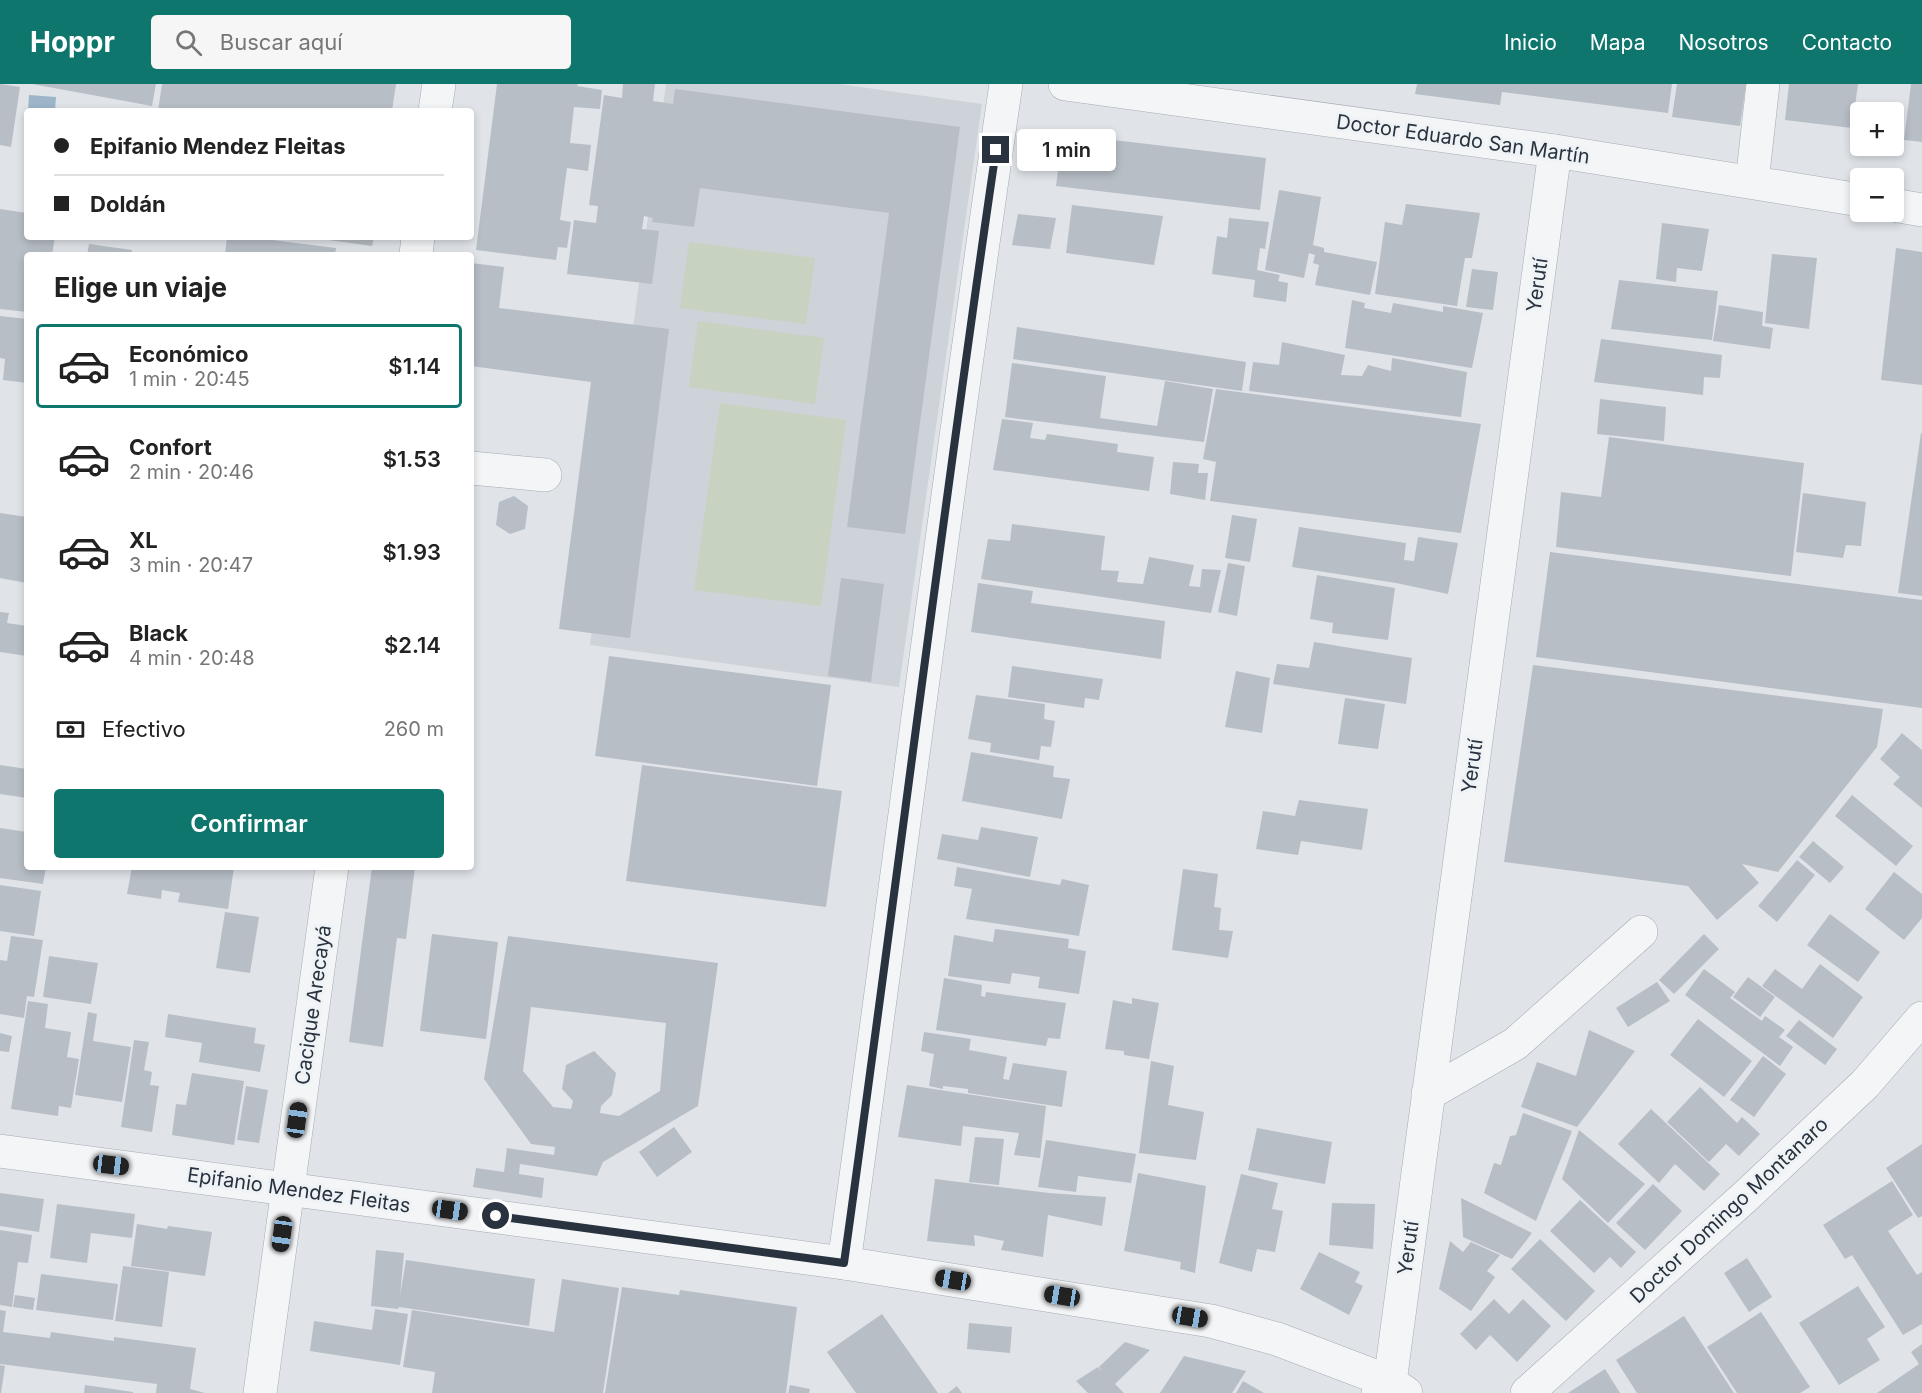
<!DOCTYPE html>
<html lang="es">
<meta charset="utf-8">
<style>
body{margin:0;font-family:Inter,sans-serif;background:#f6f6f6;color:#222;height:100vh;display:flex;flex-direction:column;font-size:22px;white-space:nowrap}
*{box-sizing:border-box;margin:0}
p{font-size:20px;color:#767676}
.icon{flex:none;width:33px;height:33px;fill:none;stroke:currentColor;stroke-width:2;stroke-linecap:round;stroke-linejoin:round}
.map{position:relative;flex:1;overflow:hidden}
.drawer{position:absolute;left:24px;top:168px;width:450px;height:618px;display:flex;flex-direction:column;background:#fff;border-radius:6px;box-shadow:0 3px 9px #0003}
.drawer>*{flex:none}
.guide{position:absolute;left:24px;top:24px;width:450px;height:132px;border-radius:6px;box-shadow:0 3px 9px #0003;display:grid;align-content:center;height:132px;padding:0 30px;background:#fff}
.controls{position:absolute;left:1850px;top:18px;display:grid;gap:12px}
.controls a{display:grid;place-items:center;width:54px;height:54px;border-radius:6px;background:#fff;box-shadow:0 3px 9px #0003;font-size:30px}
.end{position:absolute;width:27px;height:27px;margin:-14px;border:8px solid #29333f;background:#fff;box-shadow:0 0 0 3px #fff}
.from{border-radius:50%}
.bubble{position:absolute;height:42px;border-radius:6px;background:#fff;box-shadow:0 3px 9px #0003;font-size:20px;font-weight:600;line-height:42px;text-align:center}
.car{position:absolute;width:18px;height:36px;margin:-18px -9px;border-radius:8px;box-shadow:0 0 4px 2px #0007;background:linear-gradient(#222 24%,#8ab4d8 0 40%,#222 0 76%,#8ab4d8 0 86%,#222 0)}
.guide b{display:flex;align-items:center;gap:21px;height:57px;font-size:22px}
.guide b+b{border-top:2px solid #e0e0e0}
.guide i{width:15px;height:15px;background:#222}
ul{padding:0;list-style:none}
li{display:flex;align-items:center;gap:18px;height:84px;margin:0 12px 9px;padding:0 18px;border:3px solid transparent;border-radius:6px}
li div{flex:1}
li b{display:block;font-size:22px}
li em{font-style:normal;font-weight:600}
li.on{border-color:#0f766e}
li>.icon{width:54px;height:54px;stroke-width:1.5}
h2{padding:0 30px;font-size:27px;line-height:72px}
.pay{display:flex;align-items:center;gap:15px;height:66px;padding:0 30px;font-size:22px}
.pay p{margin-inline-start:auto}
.cta{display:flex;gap:12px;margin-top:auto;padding:12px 30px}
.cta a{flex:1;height:69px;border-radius:6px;background:#0f766e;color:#fff;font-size:24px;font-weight:600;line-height:69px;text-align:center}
header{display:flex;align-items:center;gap:36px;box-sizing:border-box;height:84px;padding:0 30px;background:#0f766e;color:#fff}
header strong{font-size:28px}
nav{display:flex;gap:33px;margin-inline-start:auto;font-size:21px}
.search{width:420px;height:54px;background:#f6f6f6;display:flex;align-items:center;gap:15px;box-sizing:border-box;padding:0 21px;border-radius:6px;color:#767676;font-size:22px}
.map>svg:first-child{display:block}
.built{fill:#ced3da}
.green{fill:#c7d2c1}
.water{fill:#9cb5c8}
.building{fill:#b7bec5;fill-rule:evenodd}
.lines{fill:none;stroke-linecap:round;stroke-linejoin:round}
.minor-casing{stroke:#a5abb3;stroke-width:34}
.minor{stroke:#f3f5f7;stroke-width:33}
.route{stroke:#29333f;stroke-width:8}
.labels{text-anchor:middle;stroke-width:6;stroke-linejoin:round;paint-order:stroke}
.street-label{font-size:20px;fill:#29333f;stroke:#eff3f6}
</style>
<header>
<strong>Hoppr</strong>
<div class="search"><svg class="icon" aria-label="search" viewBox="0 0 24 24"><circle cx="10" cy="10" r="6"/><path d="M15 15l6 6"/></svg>Buscar aquí</div>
<nav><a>Inicio</a><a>Mapa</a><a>Nosotros</a><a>Contacto</a></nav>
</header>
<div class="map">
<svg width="1922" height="1309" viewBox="0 0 1922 1309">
<rect width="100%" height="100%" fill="#e0e4e9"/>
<!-- built -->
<path class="built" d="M666 0H839L982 20 899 603 590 561Z"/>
<!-- green -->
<g class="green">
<path d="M689 158 815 174 806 240 680 224Z"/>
<path d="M698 237 824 254 815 320 689 303Z"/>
<path d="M720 319 846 336 821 522 694 506Z"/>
</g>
<!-- water -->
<path class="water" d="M29 11 56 13 55 27H28Z"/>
<!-- building -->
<g class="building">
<path d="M0 0 20 3 11 63 0 61Z"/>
<path d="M32 0H156L152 22Z"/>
<path d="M162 0H396L392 27H158Z"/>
<path d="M497 0H578L577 2 602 6 600 25 574 23 570 59 591 61 588 87 567 84 560 136 571 138 567 164 558 163 556 176 476 166Z"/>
<path d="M623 0H655L653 17 673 20 675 5 960 43 905 450 847 443 889 129 700 104 694 143 652 138 653 134 644 132 642 145 659 147 652 200 567 190 574 136 596 139 598 122 589 121 604 11 622 14Z"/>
<path d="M1417 0H1672L1668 29 1502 8 1500 21 1415 10Z"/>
<path d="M1677 0H1746L1740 42 1672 33Z"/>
<path d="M1789 0H1858L1852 44 1785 36Z"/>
<path d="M1911 0H1922V58L1904 56Z"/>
<path d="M1063 50 1266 74 1260 126 1056 102Z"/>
<path d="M1279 106 1321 113 1313 161 1324 164V168L1377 178 1370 211 1315 201 1319 181 1313 179 1315 171 1309 169 1304 194 1265 186Z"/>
<path d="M1406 120 1480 129 1472 174H1465L1457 222 1375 210 1385 138 1402 141Z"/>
<path d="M1072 121 1163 132 1154 181 1066 169Z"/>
<path d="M0 125 27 129V153H55L52 171H27V228L0 225Z"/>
<path d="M1018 130 1056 134 1050 165 1012 161Z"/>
<path d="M1229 134 1269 138 1265 165 1260 164 1257 186 1280 191 1278 197 1288 199 1286 218 1253 213 1255 196 1212 190 1217 152 1227 154Z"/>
<path d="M1662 139 1709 145 1702 187 1677 184 1676 198 1656 195Z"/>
<path d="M227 153H249L336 164 335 171H225Z"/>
<path d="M315 153H374L372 162 314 154Z"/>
<path d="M89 160 132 166V171H87Z"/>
<path d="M1896 164 1922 168V301L1881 296Z"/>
<path d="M1772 170 1817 174 1809 245 1765 239Z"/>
<path d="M471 179 504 183 499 224 669 245 630 554 559 545 591 298 471 282 472 243H471Z"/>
<path d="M1472 185 1498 188 1493 226 1466 223Z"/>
<path d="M1619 196 1718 207 1712 256 1611 245Z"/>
<path d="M1352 216 1365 219 1364 224 1391 229 1393 219 1443 228V222L1483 229 1472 284 1345 264Z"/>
<path d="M1719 221 1763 228 1762 242 1773 244 1770 265 1713 257Z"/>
<path d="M0 232 27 235V299L3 296 5 275 0 274Z"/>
<path d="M1017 243 1246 278 1242 307 1013 275Z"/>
<path d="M1601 255 1722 271 1720 294 1704 293 1703 311 1594 298Z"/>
<path d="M1282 258 1345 271 1341 291 1362 292 1368 281 1391 287 1392 274 1467 288 1461 333 1249 307 1253 278 1279 281Z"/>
<path d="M1012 279 1106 292 1100 334 1157 342 1165 297 1213 305 1204 358 1005 333Z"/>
<path d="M1216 305 1481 340 1461 449 1210 417 1216 378 1203 375Z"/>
<path d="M1600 315 1666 323 1664 357 1597 350Z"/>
<path d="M1002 335 1033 339 1030 354 1045 356 1047 350 1118 360 1117 368 1154 373 1149 407 993 386Z"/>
<path d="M1921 349H1922V512L1898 509Z"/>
<path d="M1609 353 1804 379 1791 492 1556 463 1561 408 1601 413Z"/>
<path d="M1173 378 1199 380 1198 389H1208L1205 416 1170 410Z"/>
<path d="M1803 409 1866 418 1861 462 1846 461 1843 474 1796 468Z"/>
<path d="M514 412 528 422 525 445 510 450 496 441 499 418Z"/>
<path d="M0 429 27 433V499L0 494Z"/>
<path d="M1232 431 1257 435 1250 478 1225 474Z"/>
<path d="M1012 440 1105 452 1101 486 1119 487 1117 498 1143 500 1149 473 1194 481 1189 502 1200 503 1202 485 1221 486 1211 529 981 495 988 455 1010 457Z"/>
<path d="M1299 443 1406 459 1404 476 1414 477 1418 453 1458 459 1448 510 1396 499 1292 483Z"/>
<path d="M1550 468 1922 516V624L1536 573Z"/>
<path d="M1228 479 1245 482 1237 532 1218 528Z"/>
<path d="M1317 491 1395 504 1388 556 1332 549 1333 539 1310 535Z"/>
<path d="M841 494 884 500 871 598 828 592Z"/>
<path d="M978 499 1033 507 1031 519 1165 537 1161 575 971 548Z"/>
<path d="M0 528 9 529 7 539 27 542V572L0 568Z"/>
<path d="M1314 558 1412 574 1406 620 1273 600 1277 580 1309 584Z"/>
<path d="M609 572 831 601 817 702 595 672Z"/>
<path d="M1533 581 1883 625 1877 663 1778 788 1742 780 1759 799 1717 836 1688 802 1504 778Z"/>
<path d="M1012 582 1103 595 1099 616 1085 614 1084 624 1008 613Z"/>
<path d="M1236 587 1270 594 1262 649 1225 643Z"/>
<path d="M976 611 1045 620 1044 635 1055 637 1051 663 1041 662 1039 676 990 668 991 659 968 655Z"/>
<path d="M1345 614 1385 620 1378 665 1338 660Z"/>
<path d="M1902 649 1922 666V724L1893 700 1900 693 1880 675Z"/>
<path d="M971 668 1054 682 1053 693 1070 695 1062 735 962 717Z"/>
<path d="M0 681 27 685V714L0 710Z"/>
<path d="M642 681 842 707 826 823 626 797Z"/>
<path d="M1852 711 1913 762 1896 782 1835 732Z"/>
<path d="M1299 716 1368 725 1362 766 1301 757 1298 771 1256 765 1263 727 1295 732Z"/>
<path d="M981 743 1038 753 1030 793 937 775 942 750 978 756Z"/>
<path d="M0 744 27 748V783H46L43 800 0 794Z"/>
<path d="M1813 757 1844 783 1830 799 1799 773Z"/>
<path d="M1797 776 1815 791 1777 838 1758 822Z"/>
<path d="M132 783H234L228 825 178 818 180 809 162 806 161 815 127 810Z"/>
<path d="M372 783H415L406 855 397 854 383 963 349 958Z"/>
<path d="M957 783 1060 801 1062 795 1089 801 1079 852 966 835 972 805 954 802Z"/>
<path d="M1183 785 1218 790 1214 823 1221 824 1219 846 1233 847 1228 874 1172 866Z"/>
<path d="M1894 788 1922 810V834L1904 856 1865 825Z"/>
<path d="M0 801 41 807 34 852 0 847Z"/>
<path d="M225 828 259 833 250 889 216 884Z"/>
<path d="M1830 830 1880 868 1858 898 1807 861Z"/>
<path d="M995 845 1069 855 1068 864 1086 867 1079 910 1038 904 1040 893 1012 889 1010 900 948 892 954 851 993 858Z"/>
<path d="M432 850 498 858 486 955 420 947Z"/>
<path d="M1704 850 1719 865 1674 910 1659 896Z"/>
<path d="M11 852 43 856 34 913 27 912 24 934 0 930V876L7 877Z"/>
<path d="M508 852 718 879 698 1022 603 1078 597 1092 520 1080 519 1090 544 1094 542 1114 473 1103 476 1084 504 1088 507 1064 554 1071 555 1063 531 1060 484 995ZM531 923 666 939 660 1007 619 1032 600 1029 601 1022 612 1011 616 989 594 967 566 981 562 1005 573 1017 571 1025 553 1023 523 987Z"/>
<path d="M49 872 98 879 91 920 43 913Z"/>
<path d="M1820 880 1863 913 1833 954 1762 902 1775 885 1802 905Z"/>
<path d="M1704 885 1735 908 1730 914 1762 937 1765 932 1785 946 1779 953 1793 963 1780 982 1685 911Z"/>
<path d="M1748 893 1775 913 1760 933 1733 913Z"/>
<path d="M944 894 982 901 981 912 985 913 986 908 1066 919 1060 955 1048 954 1046 962 936 946Z"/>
<path d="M1657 898 1670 917 1628 943 1616 924Z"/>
<path d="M1132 914 1159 919 1149 975 1124 971V967L1105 965 1113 916 1132 920Z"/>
<path d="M28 917 48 920 45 944 71 948 67 973 79 975 71 1024 59 1022 58 1032 11 1025Z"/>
<path d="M88 928 97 930 93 957 131 963 122 1018 75 1011Z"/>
<path d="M168 930 256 944 254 959 265 961 260 988 199 978 202 959 165 953Z"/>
<path d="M1698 935 1752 977 1724 1013 1670 971Z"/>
<path d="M1799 936 1837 965 1825 981 1786 952Z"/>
<path d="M1589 946 1635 967 1577 1043 1521 1023 1537 978 1576 992Z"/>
<path d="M924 948 971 955 969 966 1007 973 1003 995 1009 996 1013 979 1067 987 1062 1023 968 1009V1005L943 1002V1005L929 1002 934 970 921 967Z"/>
<path d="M0 949 12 952 9 968 0 967Z"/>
<path d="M134 956 149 958 144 986 152 988 150 1001 159 1002 152 1048 121 1043Z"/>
<path d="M1763 972 1786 990 1754 1033 1730 1016Z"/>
<path d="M1151 977 1174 982 1168 1021 1204 1028 1196 1076 1139 1069Z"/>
<path d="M192 989 244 997 234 1061 172 1051 176 1020 186 1021Z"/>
<path d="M907 1001 1046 1022 1040 1074 1014 1071 1019 1049 963 1042 961 1062 898 1053Z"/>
<path d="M246 1002 268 1006 259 1059 237 1056Z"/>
<path d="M1700 1003 1737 1039 1742 1033 1760 1050 1739 1072 1726 1060 1709 1078 1667 1038Z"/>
<path d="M1651 1025 1720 1090 1704 1107 1675 1080 1659 1099 1618 1060Z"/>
<path d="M1523 1029 1572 1047 1536 1137 1484 1109 1494 1079 1501 1081 1510 1052 1516 1051Z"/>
<path d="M674 1043 692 1068 657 1093 639 1068Z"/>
<path d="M1257 1044 1332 1058 1325 1100 1248 1086Z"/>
<path d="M1579 1046 1645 1100 1608 1139 1562 1095Z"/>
<path d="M975 1053 1004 1055 999 1101 969 1098Z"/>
<path d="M1046 1056 1136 1070 1131 1099 1078 1092 1076 1108 1038 1103Z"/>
<path d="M1922 1060V1132L1918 1134 1886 1084Z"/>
<path d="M1138 1089 1206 1102 1195 1189 1180 1185 1181 1178 1124 1167Z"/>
<path d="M1241 1090 1278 1099 1272 1125 1283 1127 1275 1168 1257 1165 1252 1188 1219 1179Z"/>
<path d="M935 1095 1049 1109 1106 1113 1102 1142 1048 1131 1043 1173 1001 1166 1004 1157 974 1151 975 1162 927 1157Z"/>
<path d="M1892 1097 1913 1131 1888 1147 1917 1191 1922 1188V1240L1903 1251 1852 1171 1845 1175 1823 1141Z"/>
<path d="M1653 1100 1682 1127 1645 1166 1616 1139Z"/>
<path d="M0 1109 44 1115 39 1148 0 1142Z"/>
<path d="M1461 1114 1532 1149 1512 1175 1463 1153Z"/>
<path d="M1580 1116 1636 1168 1621 1184 1610 1173 1594 1189 1550 1147Z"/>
<path d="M1332 1119 1375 1120 1373 1165 1329 1161Z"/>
<path d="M57 1120 135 1130 132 1154 91 1149 87 1179 50 1174Z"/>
<path d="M137 1140 167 1145 168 1142 212 1148 205 1192 131 1182Z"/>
<path d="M0 1146 32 1151 28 1179 18 1178 12 1223 0 1221Z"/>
<path d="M1540 1155 1595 1207 1566 1237 1511 1185Z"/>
<path d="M1450 1157 1463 1168 1471 1158 1500 1171 1487 1187 1495 1193 1471 1227 1439 1205Z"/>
<path d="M376 1166 404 1169 400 1212 406 1176 535 1195 529 1242 399 1223 398 1225 371 1222Z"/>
<path d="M1319 1168 1360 1188 1355 1198 1363 1202 1349 1231 1300 1205Z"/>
<path d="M1747 1174 1772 1213 1749 1228 1724 1189Z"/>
<path d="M123 1182 169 1188 162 1243 115 1237Z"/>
<path d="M41 1190 118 1200 113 1236 36 1226Z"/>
<path d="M562 1195 619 1204 603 1309H432L435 1288 403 1283 412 1226 554 1248Z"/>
<path d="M1858 1202 1885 1243 1867 1255 1880 1276 1839 1301 1799 1239Z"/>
<path d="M622 1203 679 1211 680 1206 797 1223 786 1309H605Z"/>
<path d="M15 1211 35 1214 33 1226 13 1223Z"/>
<path d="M1494 1215 1509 1230 1523 1215 1551 1242 1517 1278 1490 1251 1476 1266 1460 1250Z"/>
<path d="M375 1225 408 1230 400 1281 310 1267 314 1237 372 1246Z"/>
<path d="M0 1226 6 1227 3 1248 50 1254 51 1248 114 1257V1253L196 1264 190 1305 205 1309H156L157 1300 0 1280Z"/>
<path d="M1761 1228 1810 1303 1800 1309H1737L1707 1263Z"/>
<path d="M882 1230 938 1309H856L827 1268Z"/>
<path d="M1684 1232 1734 1309H1637L1616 1276Z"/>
<path d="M969 1239 1012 1243 1010 1269 967 1265Z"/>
<path d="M1125 1258 1150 1266 1115 1300 1124 1309H1088L1076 1297 1098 1283 1103 1288 1099 1283Z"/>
<path d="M1922 1260V1309H1877L1919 1280 1911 1268Z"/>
<path d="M1184 1272 1246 1287 1232 1309H1160Z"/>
<path d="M0 1281 5 1282 1 1309H0Z"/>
<path d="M1605 1285 1620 1309H1568Z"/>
<path d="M1243 1297 1264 1309H1236Z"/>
<path d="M85 1301 133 1308V1309H84Z"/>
<path d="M790 1301 810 1305 809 1309H788Z"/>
<path d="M957 1302 962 1309H948Z"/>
</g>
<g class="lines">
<defs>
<g id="minor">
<path d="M1065 0 1555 67 1860 116"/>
<path d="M435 27 439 0"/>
<path d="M1752 98 1763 0"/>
<path d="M1893 121 1922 126"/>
<path d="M416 171 418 153"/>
<path d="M471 384 545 391"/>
<path d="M1428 1010 1515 960 1641 848"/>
<path d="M0 1067 844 1179 1211 1237 1277 1255 1390 1298 1406 1309"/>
<path d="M844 1179C899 786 948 392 1006 0"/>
<path d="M260 1309 332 783"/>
<path d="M1378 1309 1390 1298 1555 67"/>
<path d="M1527 1309 1747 1111 1865 1000 1922 934"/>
</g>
</defs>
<!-- minor casing -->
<use href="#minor" class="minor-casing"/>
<!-- minor -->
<use href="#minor" class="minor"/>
</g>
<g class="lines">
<!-- route -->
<path class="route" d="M496 1132 844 1179C896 808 941 437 996 66"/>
</g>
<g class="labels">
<!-- street labels -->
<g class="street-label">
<text transform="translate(1463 55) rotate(8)" y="7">Doctor Eduardo San Martín</text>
<text transform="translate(1537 201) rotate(-82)" y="7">Yerutí</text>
<text transform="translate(1472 682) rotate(-82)" y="7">Yerutí</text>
<text transform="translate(313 921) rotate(-82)" y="7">Cacique Arecayá</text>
<text transform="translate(299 1106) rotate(8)" y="7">Epifanio Mendez Fleitas</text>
<text transform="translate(1729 1126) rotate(-43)" y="7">Doctor Domingo Montanaro</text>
<text transform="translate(1408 1164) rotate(-82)" y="7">Yerutí</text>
</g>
</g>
</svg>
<div class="controls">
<a>+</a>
<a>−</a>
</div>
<i class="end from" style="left:496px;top:1132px"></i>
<i class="end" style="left:996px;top:66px"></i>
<div class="bubble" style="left:1017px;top:45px;width:99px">1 min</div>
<i class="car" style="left:297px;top:1036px;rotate:8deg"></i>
<i class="car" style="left:111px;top:1081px;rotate:97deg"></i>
<i class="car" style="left:450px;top:1126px;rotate:98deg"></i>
<i class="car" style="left:282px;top:1150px;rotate:188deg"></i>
<i class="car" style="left:953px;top:1196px;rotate:279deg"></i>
<i class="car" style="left:1062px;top:1212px;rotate:279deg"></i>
<i class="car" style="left:1190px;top:1233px;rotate:100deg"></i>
<div class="guide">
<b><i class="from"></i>Epifanio Mendez Fleitas</b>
<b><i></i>Doldán</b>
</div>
<section class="drawer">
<h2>Elige un viaje</h2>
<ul>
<li class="on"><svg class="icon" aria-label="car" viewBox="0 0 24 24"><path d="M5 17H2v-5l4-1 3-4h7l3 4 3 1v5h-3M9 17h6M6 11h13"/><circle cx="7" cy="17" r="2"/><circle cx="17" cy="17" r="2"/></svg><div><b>Económico</b><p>1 min · 20:45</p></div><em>$1.14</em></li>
<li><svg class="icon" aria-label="car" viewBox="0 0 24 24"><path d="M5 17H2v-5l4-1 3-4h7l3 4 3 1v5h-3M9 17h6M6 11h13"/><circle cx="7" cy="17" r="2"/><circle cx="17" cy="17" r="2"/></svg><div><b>Confort</b><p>2 min · 20:46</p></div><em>$1.53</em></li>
<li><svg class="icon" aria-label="car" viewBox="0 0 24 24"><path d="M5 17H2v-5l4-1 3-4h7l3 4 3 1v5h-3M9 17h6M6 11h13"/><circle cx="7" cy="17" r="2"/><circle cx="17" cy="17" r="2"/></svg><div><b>XL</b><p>3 min · 20:47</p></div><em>$1.93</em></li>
<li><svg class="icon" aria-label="car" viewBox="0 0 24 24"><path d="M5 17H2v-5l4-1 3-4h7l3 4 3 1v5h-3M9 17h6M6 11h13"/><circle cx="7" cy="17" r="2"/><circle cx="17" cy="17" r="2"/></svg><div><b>Black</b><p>4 min · 20:48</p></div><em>$2.14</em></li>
</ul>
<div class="pay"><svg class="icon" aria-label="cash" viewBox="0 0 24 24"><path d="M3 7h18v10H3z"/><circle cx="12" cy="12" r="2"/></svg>Efectivo<p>260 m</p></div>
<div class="cta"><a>Confirmar</a></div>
</section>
</div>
